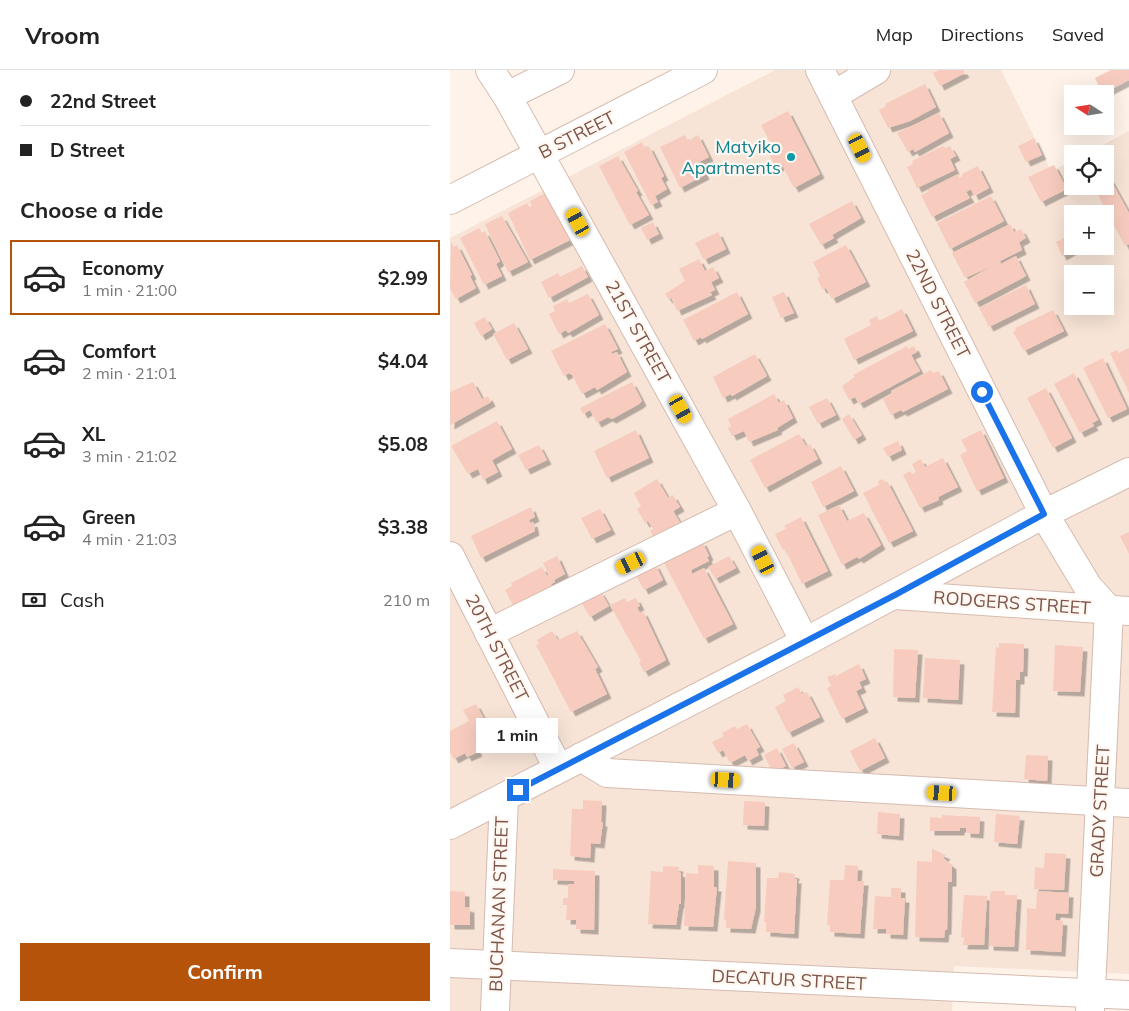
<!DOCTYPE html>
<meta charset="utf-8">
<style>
body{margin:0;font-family:Mulish,sans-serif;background:#f2f2f2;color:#222;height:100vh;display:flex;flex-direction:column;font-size:19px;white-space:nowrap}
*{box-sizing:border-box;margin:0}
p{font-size:16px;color:#767676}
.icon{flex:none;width:28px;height:28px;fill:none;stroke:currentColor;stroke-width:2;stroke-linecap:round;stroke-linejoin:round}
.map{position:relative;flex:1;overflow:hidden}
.drawer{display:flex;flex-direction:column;background:#fff;width:450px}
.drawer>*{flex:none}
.top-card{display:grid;align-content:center;height:110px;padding:0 20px;background:#fff}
.needle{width:32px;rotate:282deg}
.fabs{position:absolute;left:614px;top:15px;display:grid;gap:10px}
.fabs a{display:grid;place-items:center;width:50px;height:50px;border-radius:0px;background:#fff;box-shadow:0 5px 20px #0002;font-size:25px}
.end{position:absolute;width:22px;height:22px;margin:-11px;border:6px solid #1a73e8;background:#fff;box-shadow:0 0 0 2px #fff}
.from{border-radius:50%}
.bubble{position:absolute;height:35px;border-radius:0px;background:#fff;box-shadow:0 5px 20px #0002;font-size:16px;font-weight:700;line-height:35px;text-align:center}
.car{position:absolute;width:15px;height:30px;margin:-15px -8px;border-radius:6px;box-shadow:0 0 4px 1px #0007;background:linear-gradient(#f5c518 24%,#345 0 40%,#f5c518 0 76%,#345 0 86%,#f5c518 0)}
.top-card b{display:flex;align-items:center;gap:18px;height:48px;font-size:19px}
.top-card b+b{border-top:1px solid #e0e0e0}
.top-card i{width:12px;height:12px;background:#222}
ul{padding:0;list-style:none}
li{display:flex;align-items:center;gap:15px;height:75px;margin:0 10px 8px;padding:0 10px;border:2px solid transparent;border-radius:0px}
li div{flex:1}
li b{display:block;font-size:19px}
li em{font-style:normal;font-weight:700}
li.active{border-color:#b45309}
li>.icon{width:45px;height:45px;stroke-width:1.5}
h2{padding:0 20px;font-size:22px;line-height:60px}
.pay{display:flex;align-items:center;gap:12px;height:55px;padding:0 20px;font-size:19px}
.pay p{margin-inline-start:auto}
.primary-button{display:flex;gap:10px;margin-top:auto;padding:10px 20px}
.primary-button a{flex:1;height:58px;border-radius:0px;background:#b45309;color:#fff;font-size:20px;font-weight:700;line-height:58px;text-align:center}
header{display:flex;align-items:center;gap:30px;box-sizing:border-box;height:70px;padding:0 25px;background:#fff;border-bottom:1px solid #e0e0e0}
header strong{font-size:24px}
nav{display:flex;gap:28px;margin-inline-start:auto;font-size:18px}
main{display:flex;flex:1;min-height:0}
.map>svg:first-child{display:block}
.residential{fill:#f7e4d6;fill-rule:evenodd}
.building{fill:#f7ccbe;filter:url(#shadow)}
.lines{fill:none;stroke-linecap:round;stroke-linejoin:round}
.minor-casing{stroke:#d5bbaf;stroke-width:30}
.minor{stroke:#fff;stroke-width:28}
.route{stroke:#1a73e8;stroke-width:6}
.culture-dot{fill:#0f9aa8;stroke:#fff8f2;stroke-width:2}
.labels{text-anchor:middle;stroke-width:4.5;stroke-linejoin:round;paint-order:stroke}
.street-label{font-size:18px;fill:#7d5448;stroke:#fff8f2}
.culture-label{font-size:18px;fill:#0d838f;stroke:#fff8f2;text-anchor:end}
</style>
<header>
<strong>Vroom</strong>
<nav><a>Map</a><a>Directions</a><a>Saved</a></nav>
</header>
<main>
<section class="drawer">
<div class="top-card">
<b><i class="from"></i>22nd Street</b>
<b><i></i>D Street</b>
</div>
<h2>Choose a ride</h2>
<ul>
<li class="active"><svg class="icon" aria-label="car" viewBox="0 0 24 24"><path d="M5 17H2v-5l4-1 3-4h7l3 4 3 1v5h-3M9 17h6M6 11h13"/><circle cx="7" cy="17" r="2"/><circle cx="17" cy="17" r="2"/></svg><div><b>Economy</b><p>1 min · 21:00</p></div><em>$2.99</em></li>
<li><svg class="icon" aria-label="car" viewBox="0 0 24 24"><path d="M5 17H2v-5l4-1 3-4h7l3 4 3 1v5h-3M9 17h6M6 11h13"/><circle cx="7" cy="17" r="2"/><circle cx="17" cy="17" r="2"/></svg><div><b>Comfort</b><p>2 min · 21:01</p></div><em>$4.04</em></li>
<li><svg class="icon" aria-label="car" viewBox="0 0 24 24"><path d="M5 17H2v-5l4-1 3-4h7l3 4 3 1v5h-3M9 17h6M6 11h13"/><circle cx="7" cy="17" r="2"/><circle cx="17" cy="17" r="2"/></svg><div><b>XL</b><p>3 min · 21:02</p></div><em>$5.08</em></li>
<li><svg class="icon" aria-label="car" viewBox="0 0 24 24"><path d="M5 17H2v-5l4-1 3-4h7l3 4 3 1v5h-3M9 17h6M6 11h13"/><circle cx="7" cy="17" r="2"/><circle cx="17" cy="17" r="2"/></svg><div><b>Green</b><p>4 min · 21:03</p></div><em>$3.38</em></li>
</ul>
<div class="pay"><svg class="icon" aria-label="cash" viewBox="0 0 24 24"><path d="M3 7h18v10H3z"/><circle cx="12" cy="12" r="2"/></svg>Cash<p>210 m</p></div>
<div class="primary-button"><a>Confirm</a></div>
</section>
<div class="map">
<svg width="679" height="941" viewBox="0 0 679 941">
<defs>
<filter id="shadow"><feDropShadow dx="4.5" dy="4.5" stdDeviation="0" flood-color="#0004"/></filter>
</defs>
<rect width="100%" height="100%" fill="#fff3e9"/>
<!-- residential -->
<path class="residential" d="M325 0H551L601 101 622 91V116H655V84H636L679 61V904L504 896 502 941H0V168ZM622 144H655V176H622ZM622 204H655V236H622Z"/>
<!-- building -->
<g class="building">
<path d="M489 0H513L515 3 490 16 483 3Z"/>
<path d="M661 0H679V10L652 24 645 8Z"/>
<path d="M475 14 486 37 460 51 438 58 429 40 436 36 435 34Z"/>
<path d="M338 41 370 104 344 118 332 95 326 98 316 79 322 76 311 55Z"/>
<path d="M489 43 499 63 465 82 463 79 458 82 447 63Z"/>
<path d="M235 65 238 71 248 65 259 87 249 92 255 105 230 118 210 77Z"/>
<path d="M584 68 592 85 576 92 568 76Z"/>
<path d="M192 72 195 78 199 76 214 106 211 108 217 119 205 126 208 132 201 135 174 82Z"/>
<path d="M493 76 495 78 500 76 506 86 500 89 505 100 467 118 457 97 463 94 462 91Z"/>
<path d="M168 86 188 121 186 122 199 145 180 155 149 96Z"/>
<path d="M604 95 617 119 591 132 578 107Z"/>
<path d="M528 96 539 118 524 126 521 119 516 122 520 128 482 147 471 125 478 122 477 120 508 104 509 108 513 106 512 104Z"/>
<path d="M658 105 679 143V174L675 176 643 116H655V106Z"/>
<path d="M99 121 122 169 80 190 58 143 77 133 79 137 82 136 80 131Z"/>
<path d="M541 126 554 151 500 179 487 153Z"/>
<path d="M402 131 411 148 382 165 384 168 371 175 359 154Z"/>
<path d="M52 146 78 192 58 202 35 154Z"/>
<path d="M203 152 209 164 197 170 191 158Z"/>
<path d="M560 154 564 162 571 159 576 168 569 172 572 180 550 191 551 194 566 186 576 206 525 233 514 212 542 196 515 208 502 183Z"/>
<path d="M29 158 32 163 35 161 50 191 46 194 52 206 34 215 10 168Z"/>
<path d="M268 162 276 179 254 190 245 173Z"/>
<path d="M622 164V176H630L612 186 606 172Z"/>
<path d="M1 172 4 177 7 175 22 205 20 206 26 218 6 229 0 219Z"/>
<path d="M396 175 416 212 382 229 376 218 372 219 367 208 370 206 363 192Z"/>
<path d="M249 189 255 201 263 197 269 208 261 212 265 220 260 222 262 225 227 241 221 227 218 229 215 224 235 211 229 199Z"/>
<path d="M132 196 138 207 99 228 91 212 108 203 110 207Z"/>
<path d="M576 215 585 234 539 257 529 238Z"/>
<path d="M287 222 298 244 252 269 251 267 244 271 233 250Z"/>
<path d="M334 222 344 243 331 248 322 227Z"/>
<path d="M138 224 149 245 118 263 116 260 109 264 99 244 105 241 103 236 117 229 119 233Z"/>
<path d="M452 239 463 261 404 290 394 269 421 255 419 250 427 246 429 251Z"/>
<path d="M603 240 614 261 574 281 563 262 566 260 565 258Z"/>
<path d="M35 247 42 259 31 266 24 253Z"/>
<path d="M64 253 78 279 57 290 43 264Z"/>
<path d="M155 254 168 279 161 282 162 284 167 282 177 302 147 320 145 317 132 324 122 305 119 303 114 306 101 281Z"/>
<path d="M457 276 458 279 464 276 467 282 461 285 470 301 409 334 405 327 399 330 392 316 405 307 403 305Z"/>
<path d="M679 278V323L660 283 667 280 668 283Z"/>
<path d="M305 284 317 306 282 326 281 324 273 328 263 307Z"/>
<path d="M653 288 677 339 658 348 633 298Z"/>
<path d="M481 300 483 303 489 301 498 319 453 342 451 340 441 345 433 329 442 324 441 321Z"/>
<path d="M624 303 648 350 642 353 644 356 630 363 604 314Z"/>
<path d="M23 312 32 329 38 326 41 332 0 355V322Z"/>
<path d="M182 312 192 331 189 334 162 349 158 347 147 353 140 340 133 344 130 338Z"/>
<path d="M596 318 622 368 603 378 577 328Z"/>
<path d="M324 324 329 333 334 330 343 348 327 358 328 360 299 372 294 361 282 366 278 358 281 356 278 349Z"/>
<path d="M377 328 386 345 368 354 359 337Z"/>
<path d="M399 344 412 365 404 370 392 349Z"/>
<path d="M47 351 62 379 42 390 48 402 33 410 28 399 18 404 1 376Z"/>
<path d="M186 360 199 388 157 408 144 381Z"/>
<path d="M531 360 554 408 527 421 510 385 517 381 511 370Z"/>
<path d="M349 364 356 376 360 374 368 389 315 418 300 390Z"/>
<path d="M448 371 452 380 438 387 433 378Z"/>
<path d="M89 375 97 390 76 400 68 385Z"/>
<path d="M493 388 508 417 488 427 489 430 470 438 453 405 460 401 462 404 466 402 462 394 471 389 475 397Z"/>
<path d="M391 396 404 421 373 437 361 412Z"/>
<path d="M207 409 218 428 223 425 230 437 223 441 234 459 204 468 200 461 203 459 198 451 195 453 187 439 191 436 184 423Z"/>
<path d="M433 409 435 412 437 411 463 461 439 473 413 423 429 415 428 411Z"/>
<path d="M389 435 397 451 414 443 431 475 409 489 407 487 392 495 368 445Z"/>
<path d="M81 437 85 447 79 450 80 453 83 452 85 461 31 488 21 466Z"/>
<path d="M150 439 161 460 142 469 131 448Z"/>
<path d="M351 447 378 501 352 514 335 479 333 480 325 464 336 459 334 456Z"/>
<path d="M679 462V484L670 466Z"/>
<path d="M252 471 259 486 257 487 259 491 241 500 242 504 254 498 283 554 254 569 211 487Z"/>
<path d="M107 486 115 504 104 510 105 512 101 514 104 521 64 537 55 520 62 516 61 513 92 497 97 506 99 505 93 493Z"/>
<path d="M279 486 286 498 265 509 258 497Z"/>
<path d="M205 494 213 510 194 520 185 504Z"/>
<path d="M150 521 159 536 140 547 131 532Z"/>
<path d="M175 528 177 532 186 528 190 536 187 537 190 543 193 541 216 590 194 602 189 593 191 591 160 535Z"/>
<path d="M102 561 108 570 127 561 148 597 145 599 157 624 121 642 86 575 89 574 87 570Z"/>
<path d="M549 573 574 574 573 602H570V610H566L565 643 542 642 546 577 549 578Z"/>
<path d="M605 575 633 577 630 622 603 621Z"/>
<path d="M444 579 468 580 465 628 443 627Z"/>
<path d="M475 588 510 590 508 630 473 628Z"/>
<path d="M409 594 416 609 409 612 412 618 406 621 414 638 392 649 377 618 381 616 377 607 385 604 386 606Z"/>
<path d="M348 617 352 624 357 622 370 647 338 663 325 637 336 631 333 625Z"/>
<path d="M26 634 44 668 26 678 28 682 17 687 15 683 4 689 0 682V661L19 651 13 640Z"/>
<path d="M297 654 310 677 306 679 309 685 298 691 295 685 280 693 273 680 268 683 262 672 274 666 272 663 285 656 287 659Z"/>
<path d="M425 668 435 688 410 701 400 681Z"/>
<path d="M344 673 354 692 342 698 332 679Z"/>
<path d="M327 678 336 696 323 703 314 685Z"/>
<path d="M576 685 598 686 597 711 574 709Z"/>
<path d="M133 730 152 731 151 752H153L150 774 141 773 140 788 120 786 122 739H133Z"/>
<path d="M294 731 315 732 314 756 293 755Z"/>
<path d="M428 742 450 744 449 766 427 764Z"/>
<path d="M546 744 570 746 567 774 544 772Z"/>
<path d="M492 745 530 747 529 764 516 763V758H510V761H480V747L492 748Z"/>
<path d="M482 779 496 785 493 788 502 795V812H498L497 860H495L494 868 465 867 467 791 482 792Z"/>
<path d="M595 783 616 784 614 820 584 819 585 797 594 798Z"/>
<path d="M278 791 306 793V837L301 859 276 858V850L274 849Z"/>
<path d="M248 795 264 796V817H267L263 857 234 856 236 803 248 804Z"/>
<path d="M395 795 408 796 407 811H414L410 864 380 862V855H377L380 810H394Z"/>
<path d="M213 796 229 797 228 802 231 803V834H229L226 855 198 854 201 801 213 802Z"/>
<path d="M103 799 145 801 144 860 126 859V850H116L117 835H113V828H118V814H124V811L103 810Z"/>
<path d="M329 802 345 804 344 809H347L344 864 316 862V852H314L317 808H328Z"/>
<path d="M441 818H451V828H455L453 865 436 864V859H423L425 826 441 827Z"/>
<path d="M0 821 15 822V837L20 838V855H0Z"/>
<path d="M542 821H555V825H567L564 877 539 876 540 824Z"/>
<path d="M587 821 619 823 618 844 606 843 605 850 613 851 611 882 576 880 577 838 586 839Z"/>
<path d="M514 825 537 826 534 875H513L514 867H511Z"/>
</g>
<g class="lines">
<defs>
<g id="minor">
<path d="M40 0 57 26 110 0"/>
<path d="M370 0 594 444 638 517 659 540"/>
<path d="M384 25 426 0"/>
<path d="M57 26 287 441 355 572"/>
<path d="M0 130 253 0"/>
<path d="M0 486 108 698"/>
<path d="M445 525 679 541"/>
<path d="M39 563 287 441"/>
<path d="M131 687 157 703 679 733"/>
<path d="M0 755 355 572 594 444 679 402"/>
<path d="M0 893 679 925"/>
<path d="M45 941 54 728"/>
<path d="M640 941 659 540"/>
</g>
</defs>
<!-- minor casing -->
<use href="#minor" class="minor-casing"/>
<!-- minor -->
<use href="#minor" class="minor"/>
</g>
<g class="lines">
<!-- route -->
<path class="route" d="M68 720 445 525 594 444 532 322"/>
</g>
<!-- markers -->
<circle class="culture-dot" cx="341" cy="87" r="5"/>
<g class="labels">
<!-- street labels -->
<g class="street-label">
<text transform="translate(127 65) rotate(-27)" y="6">B STREET</text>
<text transform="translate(488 234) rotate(63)" y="6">22ND STREET</text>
<text transform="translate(188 262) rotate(61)" y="6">21ST STREET</text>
<text transform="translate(562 533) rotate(4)" y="6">RODGERS STREET</text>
<text transform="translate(47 578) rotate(63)" y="6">20TH STREET</text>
<text transform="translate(650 741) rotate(-87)" y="6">GRADY STREET</text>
<text transform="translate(49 834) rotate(-88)" y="6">BUCHANAN STREET</text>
<text transform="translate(339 910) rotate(3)" y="6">DECATUR STREET</text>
</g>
<!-- culture labels -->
<g class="culture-label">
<text x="331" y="83">Matyiko<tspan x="331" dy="21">Apartments</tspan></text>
</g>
</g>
</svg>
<div class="fabs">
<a><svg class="needle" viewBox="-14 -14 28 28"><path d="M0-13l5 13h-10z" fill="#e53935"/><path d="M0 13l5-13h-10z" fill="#767676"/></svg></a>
<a><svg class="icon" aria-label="locate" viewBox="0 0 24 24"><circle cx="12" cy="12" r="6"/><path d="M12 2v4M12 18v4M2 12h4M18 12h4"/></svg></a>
<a>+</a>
<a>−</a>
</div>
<i class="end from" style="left:532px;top:322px"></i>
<i class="end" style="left:68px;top:720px"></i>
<div class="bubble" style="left:26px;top:648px;width:82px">1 min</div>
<i class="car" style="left:410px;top:78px;rotate:154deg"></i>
<i class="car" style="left:128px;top:152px;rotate:331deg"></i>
<i class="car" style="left:231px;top:339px;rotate:151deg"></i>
<i class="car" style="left:313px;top:490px;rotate:333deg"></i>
<i class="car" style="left:181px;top:493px;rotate:244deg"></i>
<i class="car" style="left:276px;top:710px;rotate:93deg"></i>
<i class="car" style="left:492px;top:723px;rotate:273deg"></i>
</div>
</main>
